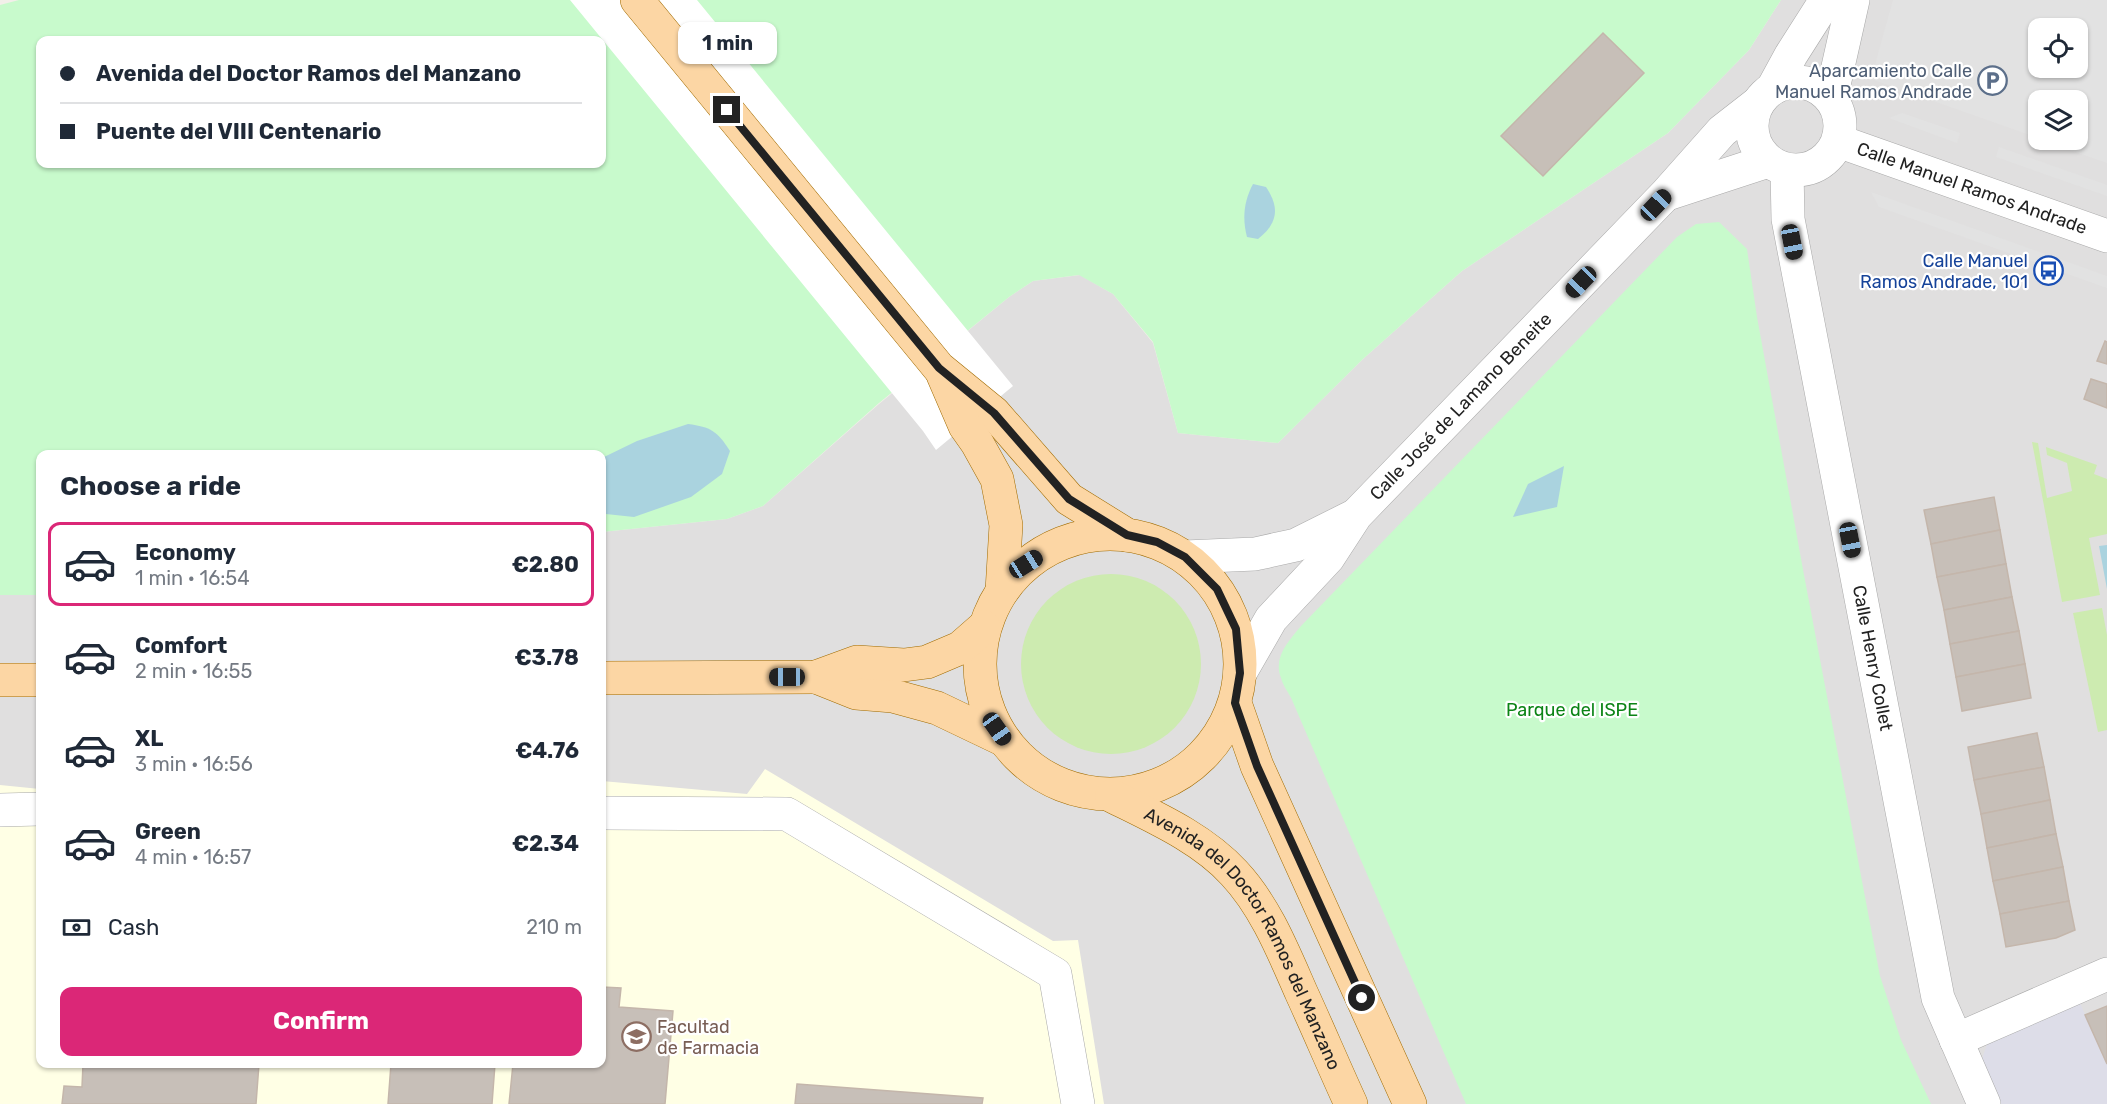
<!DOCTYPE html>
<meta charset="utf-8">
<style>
body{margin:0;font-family:Rubik,sans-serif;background:#f2f2f3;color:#1f2937;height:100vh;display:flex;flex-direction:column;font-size:22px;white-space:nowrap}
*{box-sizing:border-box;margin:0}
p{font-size:20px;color:#747a83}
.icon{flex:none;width:33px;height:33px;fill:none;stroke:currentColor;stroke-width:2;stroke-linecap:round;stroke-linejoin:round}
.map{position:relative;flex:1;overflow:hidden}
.drawer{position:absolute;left:36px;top:450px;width:570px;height:618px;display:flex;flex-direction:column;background:#fff;border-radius:12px;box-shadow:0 2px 4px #0004}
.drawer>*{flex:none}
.hud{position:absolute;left:36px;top:36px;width:570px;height:132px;border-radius:12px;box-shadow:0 2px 4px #0004;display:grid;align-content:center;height:132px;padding:0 24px;background:#fff}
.tools{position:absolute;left:2028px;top:18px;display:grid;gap:12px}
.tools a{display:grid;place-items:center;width:60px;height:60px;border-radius:12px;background:#fff;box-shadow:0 2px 4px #0004;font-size:30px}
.end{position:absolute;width:27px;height:27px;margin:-14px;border:8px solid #222;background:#fff;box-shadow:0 0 0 3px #fff}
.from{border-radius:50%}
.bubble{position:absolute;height:42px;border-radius:12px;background:#fff;box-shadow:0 2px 4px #0004;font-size:20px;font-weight:700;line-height:42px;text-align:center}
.car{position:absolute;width:18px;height:36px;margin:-18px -9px;border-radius:8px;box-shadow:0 0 4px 2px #0007;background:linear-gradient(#222 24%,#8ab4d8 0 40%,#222 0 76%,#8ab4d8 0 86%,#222 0)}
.hud b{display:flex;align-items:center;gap:21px;height:57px;font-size:22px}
.hud b+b{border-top:2px solid #e0e1e3}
.hud i{width:15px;height:15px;background:#1f2937}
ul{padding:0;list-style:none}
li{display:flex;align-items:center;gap:18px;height:84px;margin:0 12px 9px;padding:0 12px;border:3px solid transparent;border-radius:12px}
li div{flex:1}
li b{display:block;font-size:22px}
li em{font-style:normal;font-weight:700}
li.current{border-color:#db2777}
li>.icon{width:54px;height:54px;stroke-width:1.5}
h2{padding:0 24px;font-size:27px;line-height:72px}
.pay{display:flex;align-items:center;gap:15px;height:66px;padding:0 24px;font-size:22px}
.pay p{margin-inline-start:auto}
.cta{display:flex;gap:12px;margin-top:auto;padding:12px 24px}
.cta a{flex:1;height:69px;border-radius:12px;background:#db2777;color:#fff;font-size:24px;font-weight:700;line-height:69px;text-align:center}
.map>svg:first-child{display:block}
.residential{fill:#e0dfdf;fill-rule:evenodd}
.education{fill:#ffffe5}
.grass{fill:#cdebb0}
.park{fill:#c8facc;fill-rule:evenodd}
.parking{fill:#e2e2e2;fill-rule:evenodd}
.plaza{fill:#dddde8}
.water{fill:#aad3df}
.pier{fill:#fff}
.building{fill:#c7bfb8;stroke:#c4b6ab;stroke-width:1.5}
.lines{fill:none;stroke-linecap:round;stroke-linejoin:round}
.street-casing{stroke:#a9a9a9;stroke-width:34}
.primary-casing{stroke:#a06b00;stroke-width:34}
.street{stroke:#fff;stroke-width:33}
.primary{stroke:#fcd6a4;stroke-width:33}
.route{stroke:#222;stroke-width:8}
.labels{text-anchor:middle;stroke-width:4.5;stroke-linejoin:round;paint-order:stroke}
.service-label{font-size:18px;fill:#4e5e75;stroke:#fff;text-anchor:end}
.street-label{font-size:18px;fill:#222;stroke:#fff}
.transit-label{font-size:18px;fill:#164399;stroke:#fff;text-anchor:end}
.park-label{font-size:18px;fill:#0c8416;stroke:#fff}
.education-label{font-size:18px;fill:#785e54;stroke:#fff;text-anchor:start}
</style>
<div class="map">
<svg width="2107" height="1104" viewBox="0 0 2107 1104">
<rect width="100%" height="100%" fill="#f2efe9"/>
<!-- residential -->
<path class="residential" d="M1781 0H2107V1104H0V595H40V1064H602V532L727 519 763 506 879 404 1009 297 1033 281 1080 275 1113 294 1153 343 1178 433 1278 443 1363 359 1462 271 1668 133 1749 50ZM2038 28H2078V68H2038ZM2038 100H2078V140H2038Z"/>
<!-- education -->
<path class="education" d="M765 769 1053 941 1078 940 1104 1104H0V785L40 789V1064H602V781L747 794Z"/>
<!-- grass -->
<g class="grass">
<path d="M2032 442 2038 443 2047 498 2072 491 2067 463 2047 455 2046 447 2097 465 2094 474 2107 479V534L2089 538 2100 595 2062 602Z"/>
<circle cx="1111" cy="664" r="90"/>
<path d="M2102 608 2107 635V730L2098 732 2073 613Z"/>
</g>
<!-- park -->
<g class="park">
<path d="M19 0H1781L1749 50 1668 133 1462 271 1363 359 1278 443 1178 433 1153 342 1113 294 1079 275 1033 281 1009 297 879 403 763 506 727 519 602 532V454H40V595H0V5ZM40 40H602V164H40Z"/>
<path d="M1719 222 1747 249 1757 317 1804 575 1880 976 1901 1040 1931 1104H1466L1292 700C1289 693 1283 686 1281 678 1273 657 1288 642 1301 626L1677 237 1696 224Z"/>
</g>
<!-- parking -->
<g class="parking">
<path d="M1893 0H2107V163L2041 140H2078V100H2038V138L1871 79ZM2078 28V68H2038V28Z"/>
<path d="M1902 113 1960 133 1957 143 1889 118Z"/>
<path d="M1999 147 2107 185V196L1996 157Z"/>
<path d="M1871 192 2107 276V288L1879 207Z"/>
</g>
<!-- plaza -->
<path class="plaza" d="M2079 1001 2107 1064V1104H2001L1982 1059 1987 1044Z"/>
<!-- water -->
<g class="water">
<path d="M1253 184 1266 187C1280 208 1278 223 1258 239L1247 237C1242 218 1244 201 1253 184Z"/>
<path d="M688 424C711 427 717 431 730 451L722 474 691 497 634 517 606 514 602 510V458L637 441Z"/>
<path d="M1564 466 1557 507 1513 517 1528 484Z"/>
<path d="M2107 545V589L2099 546Z"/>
</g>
<!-- pier -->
<path class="pier" d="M570 0H697L1013 386 936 450 923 431Z"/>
<!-- building -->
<g class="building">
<path d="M1603 33 1644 73 1543 176 1501 136Z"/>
<path d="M2105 341 2107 342V364L2097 361Z"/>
<path d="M2091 379 2107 384V408L2084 399Z"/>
<path d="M1994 497 2000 530 1931 544 1924 510Z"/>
<path d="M2000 530 2006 564 1937 577 1931 544Z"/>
<path d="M2006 564 2012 597 1944 610 1937 577Z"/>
<path d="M2012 597 2019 631 1950 644 1944 610Z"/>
<path d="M2019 631 2025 664 1956 677 1950 644Z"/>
<path d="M2025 664 2031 698 1962 711 1956 677Z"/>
<path d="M2037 733 2044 767 1974 780 1968 747Z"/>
<path d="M2044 767 2050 800 1981 814 1974 780Z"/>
<path d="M2050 800 2056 834 1987 848 1981 814Z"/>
<path d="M2056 834 2063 867 1993 881 1987 848Z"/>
<path d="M2063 867 2069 901 2000 914 1993 881Z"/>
<path d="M2069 901 2075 930 2056 938 2006 947 2000 914Z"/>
<path d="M602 987 621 988 619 1007 673 1011 665 1104H509L513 1064H602Z"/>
<path d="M2107 1006V1064L2085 1015Z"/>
<path d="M83 1064H259L256 1104H62L64 1086 82 1087Z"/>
<path d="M391 1064H495L492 1104H388Z"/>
<path d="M797 1084 983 1098 982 1104H795Z"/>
</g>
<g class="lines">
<defs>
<g id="street">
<circle cx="1796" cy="126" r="44"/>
<path d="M1773 88 1791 55 1826 0"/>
<path d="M1831 98 1853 0"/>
<path id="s1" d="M1838 141 2107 236"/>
<path id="s2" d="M1787 170 1788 219 1938 998 1984 1104"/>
<path d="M1667 194 1768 161"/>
<path d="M1185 557 1255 554 1296 545 1354 516"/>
<path id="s3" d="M1240 673 1271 619 1328 558 1356 515 1666 194 1722 131 1758 103"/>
<path d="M0 810 40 809"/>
<path d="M602 813 787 814 1055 974 1078 1104"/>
<path d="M1956 1040 2107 974"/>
</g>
<g id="primary">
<path d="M637 0 939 368 994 413 1069 499 1127 535"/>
<path d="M943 375 965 426 977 443 997 479 1006 525 1002 591"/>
<circle cx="1110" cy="664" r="130"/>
<path d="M816 677 856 693 893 696 937 708 1004 740"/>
<path d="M602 678 816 677 857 662 904 665 927 662 960 648 984 627"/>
<path d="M0 680H40"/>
<path d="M1235 703 1257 766 1410 1104"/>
<path id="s4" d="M1112 796C1154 817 1202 838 1234 873 1265 906 1283 951 1301 992 1318 1029 1334 1067 1351 1104"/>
</g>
</defs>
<!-- street casing -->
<use href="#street" class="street-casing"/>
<!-- primary casing -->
<use href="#primary" class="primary-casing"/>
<!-- street -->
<use href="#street" class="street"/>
<!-- primary -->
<use href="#primary" class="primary"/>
</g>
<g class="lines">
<!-- route -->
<path class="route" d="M727 110 939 368 994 413 1069 499 1127 535 1157 542 1185 557 1217 589 1236 629 1240 673 1235 703 1257 766 1362 998"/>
</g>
<!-- icons -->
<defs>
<symbol id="parking-ring" viewBox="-11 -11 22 22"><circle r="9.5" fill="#fff" stroke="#5c6f8a" stroke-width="1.5"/><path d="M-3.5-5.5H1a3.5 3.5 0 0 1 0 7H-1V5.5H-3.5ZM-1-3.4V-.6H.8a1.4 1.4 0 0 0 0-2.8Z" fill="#5c6f8a"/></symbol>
<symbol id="bus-ring" viewBox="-11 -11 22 22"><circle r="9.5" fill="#fff" stroke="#1a4fb4" stroke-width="1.5"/><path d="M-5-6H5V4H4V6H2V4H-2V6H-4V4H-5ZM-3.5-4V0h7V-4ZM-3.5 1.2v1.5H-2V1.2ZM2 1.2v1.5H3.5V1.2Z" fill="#1a4fb4"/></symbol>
<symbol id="university-ring" viewBox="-11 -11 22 22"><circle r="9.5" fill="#fff" stroke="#8d6e63" stroke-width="1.5"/><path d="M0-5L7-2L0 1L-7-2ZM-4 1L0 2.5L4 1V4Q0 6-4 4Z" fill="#8d6e63"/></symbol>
</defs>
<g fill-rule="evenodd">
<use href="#parking-ring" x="1976" y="64" width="33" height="33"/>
<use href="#bus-ring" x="2032" y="254" width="33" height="33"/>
<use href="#university-ring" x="620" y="1020" width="33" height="33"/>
</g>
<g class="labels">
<!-- service labels -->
<g class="service-label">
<text x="1972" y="77">Aparcamiento Calle<tspan x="1972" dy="21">Manuel Ramos Andrade</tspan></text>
</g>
<!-- street labels -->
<g class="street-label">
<text dy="6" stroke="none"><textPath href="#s1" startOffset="142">Calle Manuel Ramos Andrade</textPath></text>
<text dy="6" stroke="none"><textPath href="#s3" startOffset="348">Calle José de Lamano Beneite</textPath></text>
<text dy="6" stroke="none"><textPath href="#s2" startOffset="496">Calle Henry Collet</textPath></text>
<text dy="6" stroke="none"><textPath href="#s4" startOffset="202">Avenida del Doctor Ramos del Manzano</textPath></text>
</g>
<!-- transit labels -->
<g class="transit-label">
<text x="2028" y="267">Calle Manuel<tspan x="2028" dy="21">Ramos Andrade, 101</tspan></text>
</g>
<!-- park labels -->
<g class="park-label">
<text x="1572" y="716">Parque del ISPE</text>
</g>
<!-- education labels -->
<g class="education-label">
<text x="657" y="1033">Facultad<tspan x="657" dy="21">de Farmacia</tspan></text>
</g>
</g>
</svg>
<div class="tools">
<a><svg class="icon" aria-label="locate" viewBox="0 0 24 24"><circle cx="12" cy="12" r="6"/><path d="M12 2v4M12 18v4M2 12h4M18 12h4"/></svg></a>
<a><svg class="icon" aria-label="layers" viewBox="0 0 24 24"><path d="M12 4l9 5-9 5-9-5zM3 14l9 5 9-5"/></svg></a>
</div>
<i class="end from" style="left:1362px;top:998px"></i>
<i class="end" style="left:727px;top:110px"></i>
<div class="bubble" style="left:678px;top:22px;width:99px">1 min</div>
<i class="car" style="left:1656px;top:205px;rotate:44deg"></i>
<i class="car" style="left:1792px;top:242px;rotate:169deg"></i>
<i class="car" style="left:1581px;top:282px;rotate:224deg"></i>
<i class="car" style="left:1850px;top:540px;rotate:169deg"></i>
<i class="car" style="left:1026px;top:564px;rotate:58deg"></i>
<i class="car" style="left:787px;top:677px;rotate:270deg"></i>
<i class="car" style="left:997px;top:729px;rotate:145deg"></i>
<div class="hud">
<b><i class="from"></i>Avenida del Doctor Ramos del Manzano</b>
<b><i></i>Puente del VIII Centenario</b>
</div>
<section class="drawer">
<h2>Choose a ride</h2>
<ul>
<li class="current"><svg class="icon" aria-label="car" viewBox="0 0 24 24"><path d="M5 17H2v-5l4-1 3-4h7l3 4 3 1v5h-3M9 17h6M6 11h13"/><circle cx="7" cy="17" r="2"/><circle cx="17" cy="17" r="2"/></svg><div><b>Economy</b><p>1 min · 16:54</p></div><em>€2.80</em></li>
<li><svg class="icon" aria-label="car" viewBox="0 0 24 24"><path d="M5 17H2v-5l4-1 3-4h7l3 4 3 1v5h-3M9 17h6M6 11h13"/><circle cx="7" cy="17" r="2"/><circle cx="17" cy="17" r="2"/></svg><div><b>Comfort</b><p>2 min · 16:55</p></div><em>€3.78</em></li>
<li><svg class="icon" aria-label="car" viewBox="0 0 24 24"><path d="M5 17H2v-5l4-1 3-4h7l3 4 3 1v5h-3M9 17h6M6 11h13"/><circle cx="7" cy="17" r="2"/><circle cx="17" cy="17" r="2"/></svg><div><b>XL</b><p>3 min · 16:56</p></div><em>€4.76</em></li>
<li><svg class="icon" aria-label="car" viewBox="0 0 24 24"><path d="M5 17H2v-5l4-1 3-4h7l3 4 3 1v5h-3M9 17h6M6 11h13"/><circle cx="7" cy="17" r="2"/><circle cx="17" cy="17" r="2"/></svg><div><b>Green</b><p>4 min · 16:57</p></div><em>€2.34</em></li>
</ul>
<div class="pay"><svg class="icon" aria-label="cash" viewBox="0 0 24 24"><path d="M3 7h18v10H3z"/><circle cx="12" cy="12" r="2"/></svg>Cash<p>210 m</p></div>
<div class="cta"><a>Confirm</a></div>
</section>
</div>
